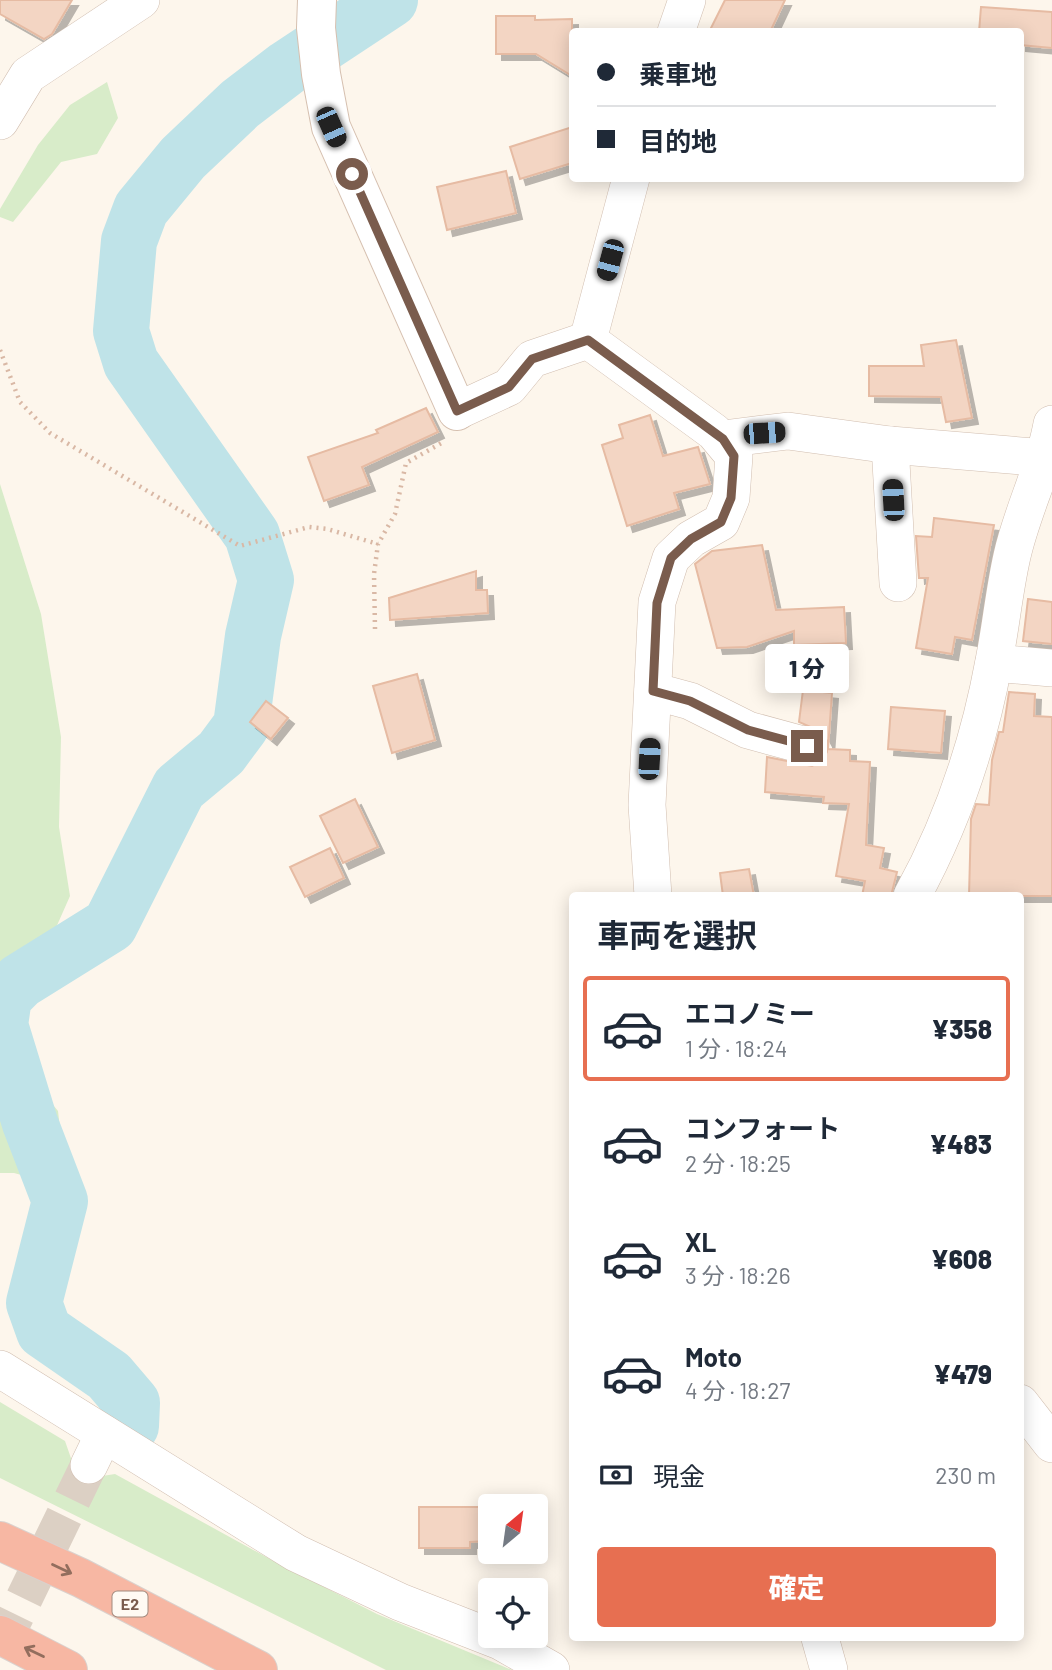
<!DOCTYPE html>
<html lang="ja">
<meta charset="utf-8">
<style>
body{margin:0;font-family:Barlow,"Noto Sans JP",sans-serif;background:#f2f2f3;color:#1f2937;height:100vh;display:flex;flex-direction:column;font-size:26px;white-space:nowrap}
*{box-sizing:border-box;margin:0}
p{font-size:23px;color:#747a83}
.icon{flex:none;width:38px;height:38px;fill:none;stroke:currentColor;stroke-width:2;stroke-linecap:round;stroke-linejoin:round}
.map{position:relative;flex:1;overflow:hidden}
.side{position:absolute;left:569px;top:892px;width:455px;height:749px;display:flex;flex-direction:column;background:#fff;border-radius:7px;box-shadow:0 4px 18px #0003}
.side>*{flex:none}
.hud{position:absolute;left:569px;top:28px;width:455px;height:154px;border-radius:7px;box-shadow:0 4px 18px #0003;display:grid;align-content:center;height:154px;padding:0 28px;background:#fff}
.needle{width:46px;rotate:29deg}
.buttons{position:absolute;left:478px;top:1494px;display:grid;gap:14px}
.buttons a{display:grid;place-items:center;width:70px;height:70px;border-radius:7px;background:#fff;box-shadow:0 4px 18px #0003;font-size:35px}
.end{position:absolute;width:32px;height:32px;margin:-16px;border:9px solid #7a5c4d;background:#fff;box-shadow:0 0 0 4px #fff}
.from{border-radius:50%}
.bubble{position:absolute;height:49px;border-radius:7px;background:#fff;box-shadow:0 4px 18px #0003;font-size:23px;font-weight:800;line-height:49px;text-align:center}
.car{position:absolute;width:21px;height:42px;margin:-21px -10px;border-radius:9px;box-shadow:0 0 5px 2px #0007;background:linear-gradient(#222 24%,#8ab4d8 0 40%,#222 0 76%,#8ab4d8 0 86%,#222 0)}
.hud b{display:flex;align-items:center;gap:24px;height:66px;font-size:26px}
.hud b+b{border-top:2px solid #e0e1e3}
.hud i{width:18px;height:18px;background:#1f2937}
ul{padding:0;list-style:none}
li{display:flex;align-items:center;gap:21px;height:105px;margin:0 14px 10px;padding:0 14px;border:4px solid transparent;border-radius:7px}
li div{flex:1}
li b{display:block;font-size:26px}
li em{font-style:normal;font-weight:800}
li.active{border-color:#e76f51}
li>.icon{width:63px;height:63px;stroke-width:1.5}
h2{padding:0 28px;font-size:32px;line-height:84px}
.pay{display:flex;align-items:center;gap:18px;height:77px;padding:0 28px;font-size:26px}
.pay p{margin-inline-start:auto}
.cta{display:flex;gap:14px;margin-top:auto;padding:14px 28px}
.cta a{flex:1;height:80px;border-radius:7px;background:#e76f51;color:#fff;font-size:28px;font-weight:800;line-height:80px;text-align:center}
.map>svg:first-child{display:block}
.green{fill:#d8ecc9}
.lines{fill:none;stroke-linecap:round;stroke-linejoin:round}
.river{stroke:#bfe3e8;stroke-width:56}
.building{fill:#f3d5c3;stroke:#e6bba3;stroke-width:2;filter:url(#shadow)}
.street-tunnel{stroke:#dcd0c4;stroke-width:37;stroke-dasharray:37 18;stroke-linecap:butt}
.street-casing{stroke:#d1beb0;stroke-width:38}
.secondary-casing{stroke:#d6c0b0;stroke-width:40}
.highway-casing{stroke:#dad1cd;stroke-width:40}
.path{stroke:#d9b8a5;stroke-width:4.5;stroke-dasharray:2 5;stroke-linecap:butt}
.street{stroke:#fff;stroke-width:37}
.secondary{stroke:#fff;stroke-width:38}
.highway{stroke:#f7b7a3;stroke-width:38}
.oneway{stroke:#936e5e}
.route{stroke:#7a5c4d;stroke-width:9}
.labels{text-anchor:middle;stroke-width:5;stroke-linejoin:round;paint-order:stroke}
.shield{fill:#fffaf3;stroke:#a28b7f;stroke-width:2}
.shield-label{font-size:16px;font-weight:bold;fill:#7a5c4d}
</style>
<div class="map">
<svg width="1052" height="1670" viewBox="0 0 1052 1670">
<defs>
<filter id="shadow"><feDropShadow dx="6" dy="6" stdDeviation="0" flood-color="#0004"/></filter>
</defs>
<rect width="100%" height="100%" fill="#fdf6ec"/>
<!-- green -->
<g class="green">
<path d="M107 82 118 118 97 154 61 162 13 222 0 217V209L38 145 70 105Z"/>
<path d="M0 484 41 614 61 737 59 827 70 896 43 957 0 985Z"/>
<path d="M0 1041 58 1111 64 1164 51 1183 14 1173H0Z"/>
<path d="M0 1402 65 1441 73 1464 96 1477 115 1474 279 1564 377 1614 512 1670H386L0 1478Z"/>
</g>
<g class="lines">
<!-- river -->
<path class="river" d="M131 1426 132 1403 109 1376 44 1331 34 1303 60 1201 30 1123 0 1025 4 997 20 981 110 925 179 788 221 753 241 726 253 636 266 580 252 535 131 363 121 331 129 241 141 209 183 158 240 104 287 68 390 0"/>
</g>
<!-- building -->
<g class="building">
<path d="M0 0H72L52 34 44 39 0 14Z"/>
<path d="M725 0H785L770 32H709Z"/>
<path d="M981 7 1052 12V48L1020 45V32H979Z"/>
<path d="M496 16H535V20L572 19V76L536 54H496Z"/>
<path d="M572 127V163L520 179 510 147Z"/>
<path d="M506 171 516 213 447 230 437 187Z"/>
<path d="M956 340 972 418 946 422 941 397 869 396V366H924L921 345Z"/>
<path d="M426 408 438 432 362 467 369 485 324 501 308 457 378 433 376 430Z"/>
<path d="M650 415 663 456 698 447 710 484 674 493 679 509 627 526 602 445 623 438 619 425Z"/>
<path d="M934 518 994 525 972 640 955 637 952 654 916 648 928 578H919L916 536 932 537Z"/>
<path d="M762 545 776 610 844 607 846 643 794 645V631L747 647 717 648 695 564 712 551Z"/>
<path d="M476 571V590H487L488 613 390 620 389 598Z"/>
<path d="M1028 599 1052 602V644L1023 641Z"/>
<path d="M417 674 435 740 392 753 373 686Z"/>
<path d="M803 690 832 693 828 749 850 750V761L870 762 866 845 884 848 880 868 897 872 891 896H862L865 881 836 876 849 804 823 803 824 797 765 792 767 757 812 766 821 761 827 752V741L822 732 799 722Z"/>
<path d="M1009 692 1035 694 1034 716 1052 717V896H969L971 819 976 804 989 805 992 760 999 732H1003Z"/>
<path d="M266 701 288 718 271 739 250 722Z"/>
<path d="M891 707 945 711 941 753 888 749Z"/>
<path d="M355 799 378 847 343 863 320 816Z"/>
<path d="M330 848 344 878 305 897 290 867Z"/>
<path d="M749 869 754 896H723L720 873Z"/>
<path d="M419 1507H490V1541L470 1542V1548H419Z"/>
</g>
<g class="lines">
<!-- street-tunnel -->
<path class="street-tunnel" d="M0 1648 89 1465"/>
<defs>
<g id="street">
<path d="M676 32 687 0"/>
<path d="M0 121 28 75 141 0"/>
<path d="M588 340 631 178"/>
<path d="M457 411 509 387 532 359 588 340 714 432 734 456 731 498 721 522 691 539 671 558 657 602 647 805 653 896"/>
<path d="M723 439 788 431 890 445 1046 458"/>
<path d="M890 445 898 583"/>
<path d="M994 663 1052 668"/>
<path d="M653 691 690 701 748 730 807 746"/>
<path d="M912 896C952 823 979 743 994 661 1001 626 1004 591 1012 556 1022 511 1044 470 1052 424"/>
<path d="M0 1369 296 1553 400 1602 500 1641 551 1670"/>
<path d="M1020 1403 1052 1444"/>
<path d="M89 1465 104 1434"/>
<path d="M820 1638 829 1670"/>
</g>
<path id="secondary" d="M317 0 316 28 321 74 331 127 457 411"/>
<g id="highway">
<path d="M0 1541 81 1578 258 1670"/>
<path d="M0 1635 68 1670"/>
</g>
</defs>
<!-- street casing -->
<use href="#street" class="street-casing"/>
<!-- secondary casing -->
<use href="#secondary" class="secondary-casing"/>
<!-- highway casing -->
<use href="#highway" class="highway-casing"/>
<!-- path -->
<g class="path">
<path d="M0 350 20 402 50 433 240 546 309 527 327 529 378 544"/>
<path d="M375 629 374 574 378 544 395 514 406 463 445 441"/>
</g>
<!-- street -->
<use href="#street" class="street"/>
<!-- secondary -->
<use href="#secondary" class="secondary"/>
<!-- highway -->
<use href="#highway" class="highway"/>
</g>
<!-- one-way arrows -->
<defs><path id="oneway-shaft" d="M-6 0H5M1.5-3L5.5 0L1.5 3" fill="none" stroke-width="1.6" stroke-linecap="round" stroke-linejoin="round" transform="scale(1.75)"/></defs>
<g class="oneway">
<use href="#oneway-shaft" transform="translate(62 1569) rotate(25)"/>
<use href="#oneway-shaft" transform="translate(34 1652) rotate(-154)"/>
</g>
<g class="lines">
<!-- route -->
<path class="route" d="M352 174 457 411 509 387 532 359 588 340 723 439 734 456 731 498 721 522 691 539 671 558 657 603 653 691 690 701 748 730 807 746"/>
</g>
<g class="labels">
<!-- shield labels -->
<rect class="shield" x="112.5" y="1591.5" width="35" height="25" rx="5"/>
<g class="shield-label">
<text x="130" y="1610">E2</text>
</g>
</g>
</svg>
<div class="buttons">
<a><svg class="needle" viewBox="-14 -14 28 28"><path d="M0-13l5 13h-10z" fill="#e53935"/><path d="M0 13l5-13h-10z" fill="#747a83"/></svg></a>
<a><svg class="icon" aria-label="locate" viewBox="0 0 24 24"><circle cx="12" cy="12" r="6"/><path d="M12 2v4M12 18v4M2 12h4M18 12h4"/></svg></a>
</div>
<i class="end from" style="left:352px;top:174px"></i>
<i class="end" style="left:807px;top:746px"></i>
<div class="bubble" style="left:765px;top:644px;width:84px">1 分</div>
<i class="car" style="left:331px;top:127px;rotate:156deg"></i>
<i class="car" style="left:610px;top:260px;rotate:195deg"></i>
<i class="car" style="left:764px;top:433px;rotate:86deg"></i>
<i class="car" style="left:893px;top:500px;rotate:357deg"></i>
<i class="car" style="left:649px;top:759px;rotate:3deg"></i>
<div class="hud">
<b><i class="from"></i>乗車地</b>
<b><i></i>目的地</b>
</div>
<section class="side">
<h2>車両を選択</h2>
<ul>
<li class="active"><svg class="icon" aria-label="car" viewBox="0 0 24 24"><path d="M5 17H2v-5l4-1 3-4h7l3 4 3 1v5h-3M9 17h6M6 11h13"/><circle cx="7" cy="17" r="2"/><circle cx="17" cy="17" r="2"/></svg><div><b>エコノミー</b><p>1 分 · 18:24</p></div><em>¥358</em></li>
<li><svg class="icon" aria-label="car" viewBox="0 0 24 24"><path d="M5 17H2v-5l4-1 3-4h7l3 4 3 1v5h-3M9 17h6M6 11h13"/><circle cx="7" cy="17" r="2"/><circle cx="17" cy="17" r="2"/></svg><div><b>コンフォート</b><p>2 分 · 18:25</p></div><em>¥483</em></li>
<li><svg class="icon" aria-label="car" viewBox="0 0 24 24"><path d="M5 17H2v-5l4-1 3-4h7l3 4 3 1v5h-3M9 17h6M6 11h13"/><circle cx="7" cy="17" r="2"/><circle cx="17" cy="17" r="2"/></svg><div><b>XL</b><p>3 分 · 18:26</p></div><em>¥608</em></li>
<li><svg class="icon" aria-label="car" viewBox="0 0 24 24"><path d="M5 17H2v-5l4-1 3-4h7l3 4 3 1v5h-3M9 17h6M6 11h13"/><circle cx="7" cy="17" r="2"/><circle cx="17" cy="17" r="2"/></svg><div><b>Moto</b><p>4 分 · 18:27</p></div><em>¥479</em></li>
</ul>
<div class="pay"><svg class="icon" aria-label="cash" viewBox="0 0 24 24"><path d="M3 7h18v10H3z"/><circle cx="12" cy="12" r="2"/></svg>現金<p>230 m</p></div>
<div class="cta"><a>確定</a></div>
</section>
</div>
